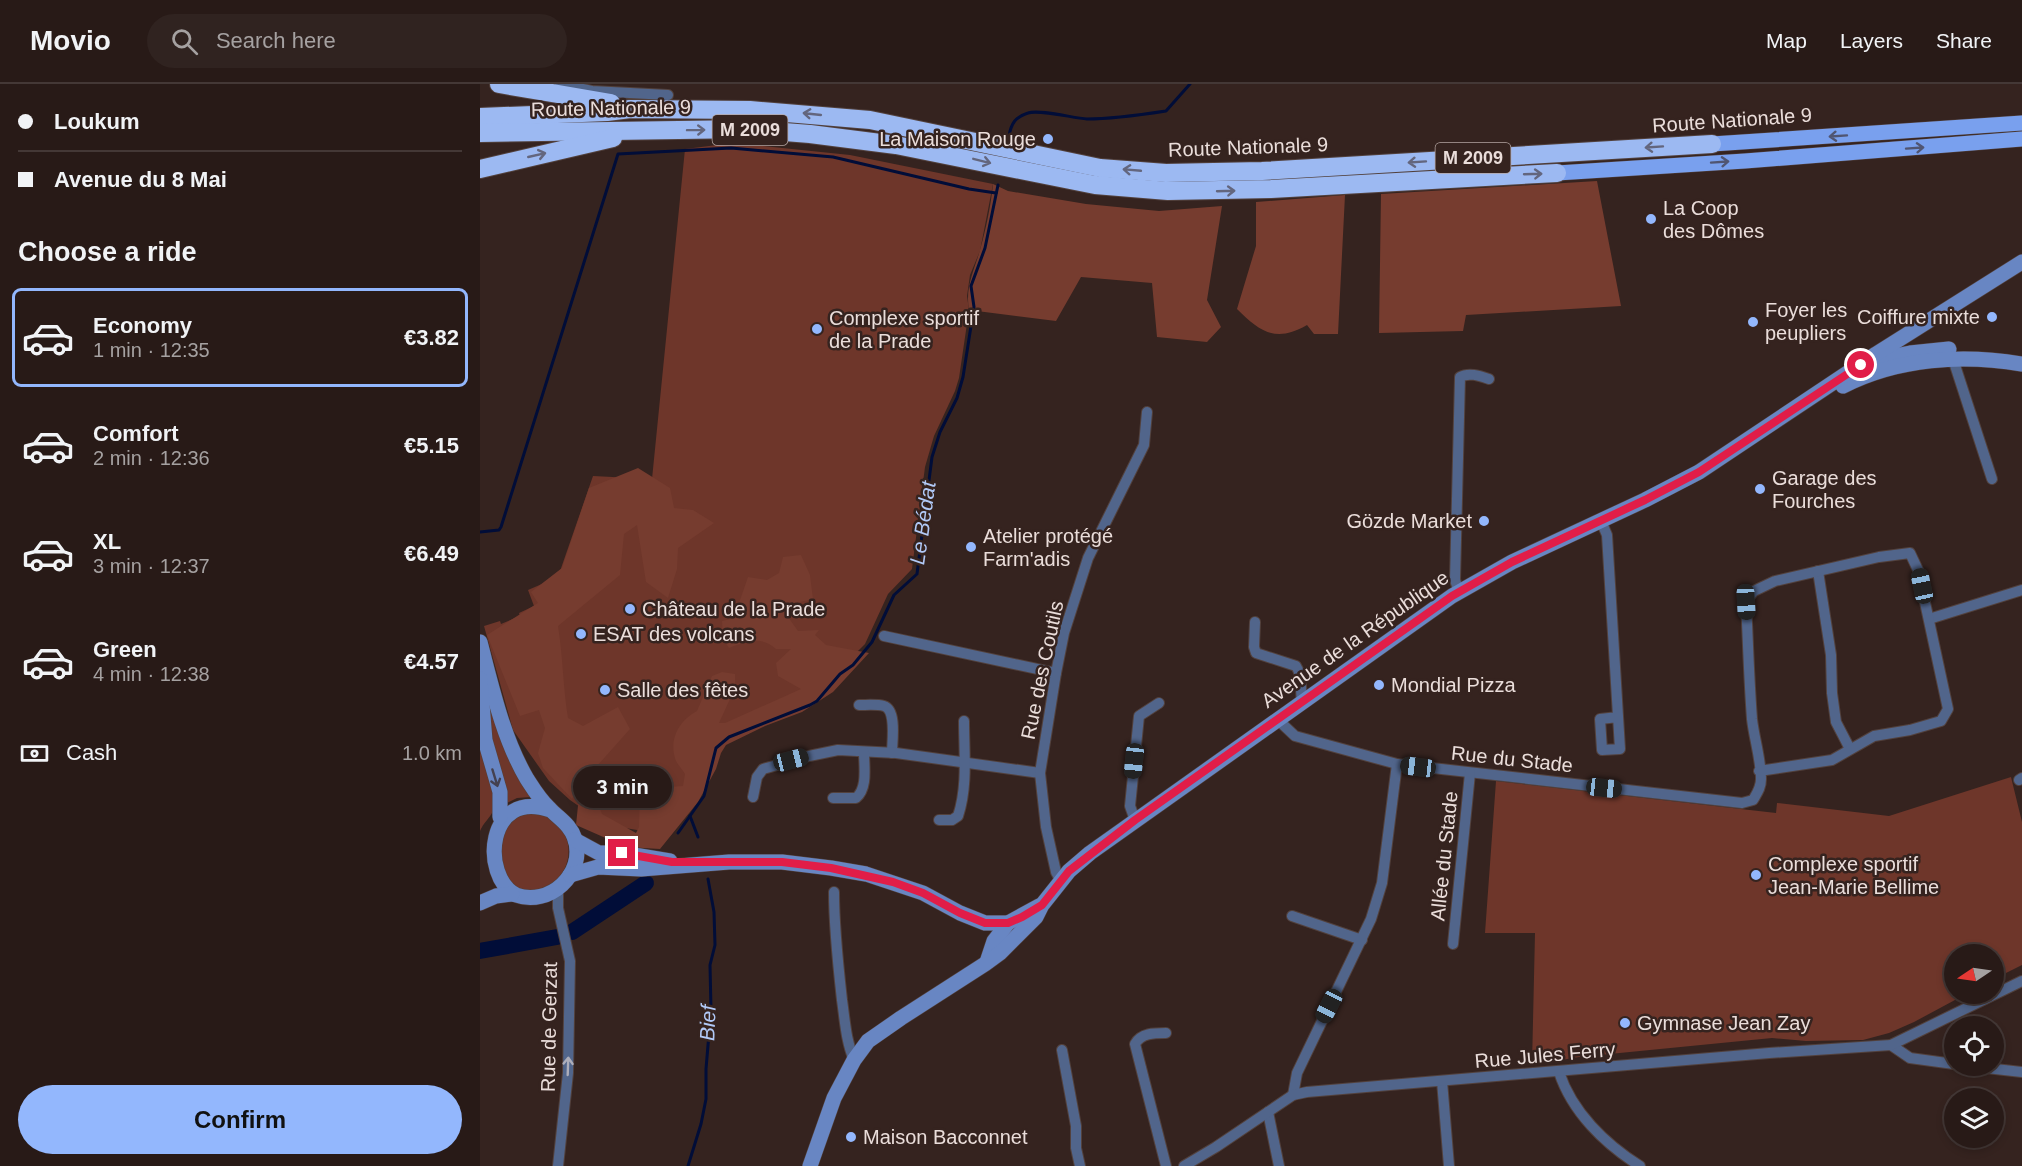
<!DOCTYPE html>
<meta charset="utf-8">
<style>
body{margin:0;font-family:Helvetica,sans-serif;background:#302320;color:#f1f3f6;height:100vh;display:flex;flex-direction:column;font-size:22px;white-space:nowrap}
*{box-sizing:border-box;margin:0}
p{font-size:20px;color:#a5a1a1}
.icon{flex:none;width:33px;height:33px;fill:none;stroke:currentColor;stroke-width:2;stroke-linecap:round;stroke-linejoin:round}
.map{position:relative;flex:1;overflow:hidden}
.sheet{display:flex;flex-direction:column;background:#281a17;width:480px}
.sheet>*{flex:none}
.banner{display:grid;align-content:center;height:132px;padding:0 18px;background:#281a17}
.needle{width:39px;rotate:257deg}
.controls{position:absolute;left:1464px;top:860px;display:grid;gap:12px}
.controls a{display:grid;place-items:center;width:60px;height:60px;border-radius:50%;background:#281a17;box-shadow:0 3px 9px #0003,0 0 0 2px #443836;font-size:30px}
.end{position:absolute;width:27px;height:27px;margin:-14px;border:8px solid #e11d48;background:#fff;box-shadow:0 0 0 3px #fff}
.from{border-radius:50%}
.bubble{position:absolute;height:42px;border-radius:21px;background:#281a17;box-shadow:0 3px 9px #0003,0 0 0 2px #443836;font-size:20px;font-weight:800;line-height:42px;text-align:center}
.car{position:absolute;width:18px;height:36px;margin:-18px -9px;border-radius:8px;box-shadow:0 0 4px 2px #0007;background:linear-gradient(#222 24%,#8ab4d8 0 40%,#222 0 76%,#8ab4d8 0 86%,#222 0)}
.banner b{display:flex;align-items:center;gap:21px;height:57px;font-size:22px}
.banner b+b{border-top:2px solid #443836}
.banner i{width:15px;height:15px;background:#f1f3f6}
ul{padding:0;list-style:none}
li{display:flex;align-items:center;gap:18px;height:99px;margin:0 12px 9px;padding:0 6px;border:3px solid transparent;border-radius:9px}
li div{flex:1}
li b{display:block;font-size:22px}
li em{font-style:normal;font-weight:800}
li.current{border-color:#93b7fd}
li>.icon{width:54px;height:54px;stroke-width:1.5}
h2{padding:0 18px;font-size:27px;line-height:72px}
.pay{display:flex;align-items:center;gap:15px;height:66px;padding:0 18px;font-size:22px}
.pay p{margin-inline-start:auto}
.button{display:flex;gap:12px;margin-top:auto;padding:12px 18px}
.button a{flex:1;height:69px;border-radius:36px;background:#93b7fd;color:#111;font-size:24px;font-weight:800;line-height:69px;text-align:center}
header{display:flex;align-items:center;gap:36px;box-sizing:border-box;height:84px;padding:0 30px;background:#281a17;border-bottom:2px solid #443836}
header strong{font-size:28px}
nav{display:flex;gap:33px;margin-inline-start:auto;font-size:21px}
.search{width:420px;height:54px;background:#302320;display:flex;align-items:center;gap:15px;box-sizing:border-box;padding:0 21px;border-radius:33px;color:#a5a1a1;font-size:22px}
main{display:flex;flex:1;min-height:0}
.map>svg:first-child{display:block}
.green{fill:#6e362a}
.forest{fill:#763c2f}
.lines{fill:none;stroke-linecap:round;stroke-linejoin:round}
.stream{stroke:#010d38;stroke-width:3}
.river{stroke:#010d38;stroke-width:16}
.street-casing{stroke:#52413d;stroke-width:12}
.secondary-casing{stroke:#52413d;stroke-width:16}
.primary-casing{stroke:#52413d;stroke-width:16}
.highway-casing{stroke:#52413d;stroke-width:20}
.street{stroke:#51658b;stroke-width:10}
.secondary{stroke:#6886c3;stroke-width:15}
.primary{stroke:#79a0ee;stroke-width:15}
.highway{stroke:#9cb9f2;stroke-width:18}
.oneway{stroke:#63667e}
.oneway2{stroke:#505572}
.oneway3{stroke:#444150}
.oneway4{stroke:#adadba}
.route{stroke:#e11d48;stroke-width:8}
.poi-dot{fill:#93b7fd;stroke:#35231f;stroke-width:2}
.labels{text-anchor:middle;stroke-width:5;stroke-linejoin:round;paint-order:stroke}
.shield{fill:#35231f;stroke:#b4a5a2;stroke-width:1.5}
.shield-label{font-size:18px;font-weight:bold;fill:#eaddda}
.street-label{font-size:20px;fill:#eaddda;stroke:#35231f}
.poi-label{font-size:20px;fill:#eaddda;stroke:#35231f;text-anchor:start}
.water-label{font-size:21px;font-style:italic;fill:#b1c9f7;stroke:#35231f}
</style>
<header>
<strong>Movio</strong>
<div class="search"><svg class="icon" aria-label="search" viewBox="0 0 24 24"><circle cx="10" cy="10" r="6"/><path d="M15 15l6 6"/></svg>Search here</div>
<nav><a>Map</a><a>Layers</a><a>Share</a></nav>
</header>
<main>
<section class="sheet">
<div class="banner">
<b><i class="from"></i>Loukum</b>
<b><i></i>Avenue du 8 Mai</b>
</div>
<h2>Choose a ride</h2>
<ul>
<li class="current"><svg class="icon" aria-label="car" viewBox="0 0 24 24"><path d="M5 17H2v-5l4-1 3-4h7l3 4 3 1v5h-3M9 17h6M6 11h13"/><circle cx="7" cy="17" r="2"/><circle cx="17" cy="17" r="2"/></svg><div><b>Economy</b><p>1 min · 12:35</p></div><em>€3.82</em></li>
<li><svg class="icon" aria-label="car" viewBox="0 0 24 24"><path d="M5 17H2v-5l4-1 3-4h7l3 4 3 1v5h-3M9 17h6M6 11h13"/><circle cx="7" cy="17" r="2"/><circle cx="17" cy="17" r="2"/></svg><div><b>Comfort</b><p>2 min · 12:36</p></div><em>€5.15</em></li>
<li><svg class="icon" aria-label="car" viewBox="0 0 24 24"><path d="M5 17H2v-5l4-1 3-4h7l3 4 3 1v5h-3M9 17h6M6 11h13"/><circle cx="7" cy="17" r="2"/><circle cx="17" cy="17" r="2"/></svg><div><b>XL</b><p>3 min · 12:37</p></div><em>€6.49</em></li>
<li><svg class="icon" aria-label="car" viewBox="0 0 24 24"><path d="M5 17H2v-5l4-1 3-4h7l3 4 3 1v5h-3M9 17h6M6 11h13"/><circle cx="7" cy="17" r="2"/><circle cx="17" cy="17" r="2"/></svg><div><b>Green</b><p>4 min · 12:38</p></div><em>€4.57</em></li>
</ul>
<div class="pay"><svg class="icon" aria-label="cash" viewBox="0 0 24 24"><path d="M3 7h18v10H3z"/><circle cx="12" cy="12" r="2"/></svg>Cash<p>1.0 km</p></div>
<div class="button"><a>Confirm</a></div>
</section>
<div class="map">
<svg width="1542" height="1082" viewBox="0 0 1542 1082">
<rect width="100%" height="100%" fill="#35231f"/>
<!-- green -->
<g class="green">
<path d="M237 61 283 62 370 71 513 100 500 167 490 191 487 212 489 226 479 294 475 307 454 352 445 383 432 485 408 510 385 560 330 615 246 648 224 700 163 747 145 744 110 730 90 716 69 697 33 646 4 542 20 537 21 540 40 532 39 529 54 522 48 506 78 493 113 392 172 395 205 65Z"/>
<path d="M9 607 51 713 37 714 25 720 11 654Z"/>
<path d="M0 628C4 646 19 713 13 727 10 734 3 739 0 747Z"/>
<path d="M1531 693 1542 738V881L1514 895V870H1474V909H1488L1434 938 1409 949 1383 956 1326 957 1292 954 1099 973 1052 981 1055 849H1005L1016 697 1296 729 1297 719 1409 732Z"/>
<path d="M51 728C62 731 73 733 80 742 100 768 83 807 50 808 41 808 29 799 20 795L22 738Z"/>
</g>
<!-- forest -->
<g class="forest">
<path d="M1117 97 1141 222 986 231 983 247 899 249 901 110Z"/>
<path d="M513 100 528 107 606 120 679 127 742 122 727 216 741 243 727 258 677 253 672 199 601 193 576 237 489 226C485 203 494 187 500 166 506 145 511 121 513 100Z"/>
<path d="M865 111 858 250H834L827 241C796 259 780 248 757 225L776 162V118Z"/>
<path d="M158 384 190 404 194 424 213 426 234 439 198 464 197 485 188 514 166 498 157 441 144 450 140 491 78 542C83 573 83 603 88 634L103 642 138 623 150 645 101 700 110 698 122 730 156 749 159 743 160 705 203 702 205 690C202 685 196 679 195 674 189 654 200 636 217 627L232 592 242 588 255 590V604L239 639H245L321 605 298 592 296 579 311 565H296C281 551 266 558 249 564L243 555 242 537 264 532 259 519 268 493 287 496 299 489 303 473 321 471 330 491 333 515 320 518 308 533 318 547 339 546 335 551 346 561 389 569 353 608 322 628 285 642 246 661 241 669 236 685 218 718 180 765 146 763 96 741 100 702 92 715 63 684 58 669 65 644 59 626 40 632 7 551 58 519 51 508 82 484 109 404Z"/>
</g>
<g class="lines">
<!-- stream -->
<g class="stream">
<path d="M529 52C531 40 535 33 548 29 559 25 593 34 607 35 633 35 660 31 686 27L710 0"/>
<path d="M0 448 19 446 21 443 138 70 251 64 353 73 489 105 516 109"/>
<path d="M210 732 218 753"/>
<path d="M198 749 224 712 236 664 249 653 330 621 337 617 360 590 373 581 392 558 414 511 437 490 452 373 460 348 477 314 483 293 494 223 491 202 505 164 518 101"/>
<path d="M208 1082 221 1040 226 1015V985L231 926 230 881 235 861 234 828 228 795"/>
</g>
<!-- river -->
<g class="river">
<path d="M92 848 166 799"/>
<path d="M0 867 77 853"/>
</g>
<defs>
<g id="street">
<path d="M80 0 112 7 188 11"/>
<path d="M1471 269 1512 395"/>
<path d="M1121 437 1127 451 1140 665 1122 666 1120 635 1138 633"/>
<path d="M1338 487 1351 571 1352 609 1356 638 1370 665"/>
<path d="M979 508 975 496 980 293C989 288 1000 292 1009 295"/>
<path d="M1449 535 1542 506"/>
<path d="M775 538 774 563 776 569 816 582C823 592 820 605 822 617"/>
<path d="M404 552 576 589"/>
<path d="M379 621C387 621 397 620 404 622 417 626 412 658 412 669"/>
<path d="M797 635 815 652 917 680 1262 719 1273 716C1277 709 1281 704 1281 695 1281 675 1274 654 1272 635 1269 596 1268 557 1266 517L1274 507 1295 497 1399 473 1430 469 1438 486 1468 625 1461 637 1430 646 1394 652 1352 676 1279 687"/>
<path d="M1539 696 1542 694"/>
<path d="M273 713 277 693 283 685 329 672 358 666 416 669 560 689"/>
<path d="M353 714H376C388 704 384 683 384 668"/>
<path d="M459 736H472L478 732C488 702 484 668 484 637"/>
<path d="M655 736 650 722 659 632 679 619"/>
<path d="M581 797 576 788 566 743 560 689 576 589 584 549 608 474 664 361 667 328"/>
<path d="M354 808C354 845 358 880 362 916 365 937 366 957 374 976"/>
<path d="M812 832 882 856"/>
<path d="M973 860 990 689"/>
<path d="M686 949C674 949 661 949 655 960L686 1082"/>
<path d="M1411 961 1430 974 1474 980"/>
<path d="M582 966 596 1042V1064L600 1082"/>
<path d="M1480 981 1542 988"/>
<path d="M1079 988C1092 1028 1125 1060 1160 1082"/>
<path d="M962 997 969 1082"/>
<path d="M813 1011 817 989 891 835 902 799 917 680"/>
<path d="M788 1028 799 1082"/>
<path d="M78 1082 88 989 90 877 78 824V805"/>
<path d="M704 1082 736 1063 813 1011 827 1008 1289 969 1411 961 1542 897"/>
</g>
<g id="secondary">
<path d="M1396 276 1430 269 1469 265"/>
<path d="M1363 302C1418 274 1482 270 1542 280"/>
<path d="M0 558C12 604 23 654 47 695 54 706 60 716 69 724 79 735 90 740 95 755 106 790 69 823 36 811 0 792 7 704 70 726"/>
<path d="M0 595 5 656 20 708V733"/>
<path d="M95 756 119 769H142L190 777"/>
<path d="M90 791 118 783 161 785 249 778H302L351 784 386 790 443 809 480 829 505 839H528"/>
<path d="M0 819 16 812 32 810"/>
<path d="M507 878 514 857 528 839 559 822"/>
<path d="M330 1082 354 1014 374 976 388 957 421 934 505 880 520 869 556 833 562 821 589 787 610 769 972 512 1032 478 1165 416 1219 388 1396 270 1542 178"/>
</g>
<g id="primary">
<path d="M1232 60 1542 39"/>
<path d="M1077 89 1265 77 1542 55"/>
</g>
<g id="highway">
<path d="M19 0 131 19"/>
<path d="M0 33 127 28 150 25 270 26 390 36 620 84 686 89 782 87 1232 60"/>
<path d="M0 49 267 45 330 50 416 61 615 101 688 107 791 105 1077 89"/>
<path d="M0 85 133 54"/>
</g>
</defs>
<!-- street casing -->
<use href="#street" class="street-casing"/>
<!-- secondary casing -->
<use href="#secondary" class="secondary-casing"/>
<!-- primary casing -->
<use href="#primary" class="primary-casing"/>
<!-- highway casing -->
<use href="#highway" class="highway-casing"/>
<!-- street -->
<use href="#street" class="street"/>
<!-- secondary -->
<use href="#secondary" class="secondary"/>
<!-- primary -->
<use href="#primary" class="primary"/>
<!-- highway -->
<use href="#highway" class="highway"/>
</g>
<!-- one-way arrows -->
<defs><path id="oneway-shaft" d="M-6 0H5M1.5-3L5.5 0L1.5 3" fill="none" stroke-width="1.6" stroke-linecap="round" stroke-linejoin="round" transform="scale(1.5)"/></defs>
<g class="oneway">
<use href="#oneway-shaft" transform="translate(332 30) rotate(-174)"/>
<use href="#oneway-shaft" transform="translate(216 46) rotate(-1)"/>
<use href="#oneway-shaft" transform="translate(1174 63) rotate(176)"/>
<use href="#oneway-shaft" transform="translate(57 71) rotate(-13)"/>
<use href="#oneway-shaft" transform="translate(502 77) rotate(14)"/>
<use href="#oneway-shaft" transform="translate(937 78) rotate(176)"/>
<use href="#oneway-shaft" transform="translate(652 86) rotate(-175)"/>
<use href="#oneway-shaft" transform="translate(1053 90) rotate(-2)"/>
<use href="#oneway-shaft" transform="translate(746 107) rotate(-2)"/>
</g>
<g class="oneway2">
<use href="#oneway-shaft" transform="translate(1358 52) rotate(176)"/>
<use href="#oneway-shaft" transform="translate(1435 64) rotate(-4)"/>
<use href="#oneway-shaft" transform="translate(1240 78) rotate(-4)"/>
</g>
<use class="oneway3" href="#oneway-shaft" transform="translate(15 694) rotate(73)"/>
<use class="oneway4" href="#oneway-shaft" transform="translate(88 982) rotate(-88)"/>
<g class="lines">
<!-- route -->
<path class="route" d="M142 769 192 778H302L351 784 413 798 443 809 480 829 505 839H528L542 833 562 821 589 787 655 736 972 512 1032 478 1165 416 1219 388 1381 281"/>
</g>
<!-- markers -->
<g class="poi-dot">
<circle cx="568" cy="55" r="6"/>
<circle cx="1171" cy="135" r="6"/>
<circle cx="1512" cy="233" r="6"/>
<circle cx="1273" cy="238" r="6"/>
<circle cx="337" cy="245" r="6"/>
<circle cx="1280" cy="405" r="6"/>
<circle cx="1004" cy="437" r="6"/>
<circle cx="491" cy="463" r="6"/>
<circle cx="150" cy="525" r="6"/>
<circle cx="101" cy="550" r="6"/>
<circle cx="899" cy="601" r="6"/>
<circle cx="125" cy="606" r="6"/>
<circle cx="1276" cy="791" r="6"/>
<circle cx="1145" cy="939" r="6"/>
<circle cx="371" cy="1053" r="6"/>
</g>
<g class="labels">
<!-- shield labels -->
<g class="shield">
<rect x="232.5" y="31" width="75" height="30" rx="4.5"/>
<rect x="955.5" y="59" width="75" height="30" rx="4.5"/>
</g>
<g class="shield-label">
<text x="270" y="52">M 2009</text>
<text x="993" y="80">M 2009</text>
</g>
<!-- street labels -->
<g class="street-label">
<text transform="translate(131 24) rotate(-1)" y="7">Route Nationale 9</text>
<text transform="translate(1252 36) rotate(-4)" y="7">Route Nationale 9</text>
<text transform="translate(768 63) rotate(-2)" y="7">Route Nationale 9</text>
<text transform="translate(875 555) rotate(-35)" y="7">Avenue de la République</text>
<text transform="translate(562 586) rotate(-78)" y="7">Rue des Coutils</text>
<text transform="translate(1032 675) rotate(6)" y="7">Rue du Stade</text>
<text transform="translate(964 772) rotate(-84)" y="7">Allée du Stade</text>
<text transform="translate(69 943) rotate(-89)" y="7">Rue de Gerzat</text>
<text transform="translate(1065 971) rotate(-5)" y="7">Rue Jules Ferry</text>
</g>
<!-- poi labels -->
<g class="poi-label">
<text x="556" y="62" text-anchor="end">La Maison Rouge</text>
<text x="1183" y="131">La Coop<tspan x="1183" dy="23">des Dômes</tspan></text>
<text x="1285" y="233">Foyer les<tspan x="1285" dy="23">peupliers</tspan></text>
<text x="1500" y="240" text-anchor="end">Coiffure mixte</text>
<text x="349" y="241">Complexe sportif<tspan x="349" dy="23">de la Prade</tspan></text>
<text x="1292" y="401">Garage des<tspan x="1292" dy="23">Fourches</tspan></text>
<text x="992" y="444" text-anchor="end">Gözde Market</text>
<text x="503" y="459">Atelier protégé<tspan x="503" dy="23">Farm'adis</tspan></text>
<text x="162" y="532">Château de la Prade</text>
<text x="113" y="557">ESAT des volcans</text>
<text x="911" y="608">Mondial Pizza</text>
<text x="137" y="613">Salle des fêtes</text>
<text x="1288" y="787">Complexe sportif<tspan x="1288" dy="23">Jean-Marie Bellime</tspan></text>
<text x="1157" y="946">Gymnase Jean Zay</text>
<text x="383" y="1060">Maison Bacconnet</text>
</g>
<!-- water labels -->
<g class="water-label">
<text transform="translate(443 439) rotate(-82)" y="7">Le Bédat</text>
<text transform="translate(228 939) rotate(-88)" y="7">Bief</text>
</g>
</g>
</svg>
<div class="controls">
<a><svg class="needle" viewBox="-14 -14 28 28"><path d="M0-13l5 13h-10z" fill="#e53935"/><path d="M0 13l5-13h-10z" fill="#a5a1a1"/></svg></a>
<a><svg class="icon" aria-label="locate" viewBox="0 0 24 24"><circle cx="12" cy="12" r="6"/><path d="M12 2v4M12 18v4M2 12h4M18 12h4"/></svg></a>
<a><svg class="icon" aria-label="layers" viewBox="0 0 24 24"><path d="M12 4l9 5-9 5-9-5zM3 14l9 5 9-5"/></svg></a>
</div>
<i class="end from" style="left:1381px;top:281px"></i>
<i class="end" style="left:142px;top:769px"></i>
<div class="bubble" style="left:93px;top:682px;width:99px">3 min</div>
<i class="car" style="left:1442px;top:502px;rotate:348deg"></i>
<i class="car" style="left:1266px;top:518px;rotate:177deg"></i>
<i class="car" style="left:311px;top:676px;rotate:76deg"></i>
<i class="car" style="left:654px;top:677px;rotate:186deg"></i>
<i class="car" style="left:938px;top:683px;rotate:277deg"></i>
<i class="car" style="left:1124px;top:704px;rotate:96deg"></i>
<i class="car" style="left:849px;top:922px;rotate:207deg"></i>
</div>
</main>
